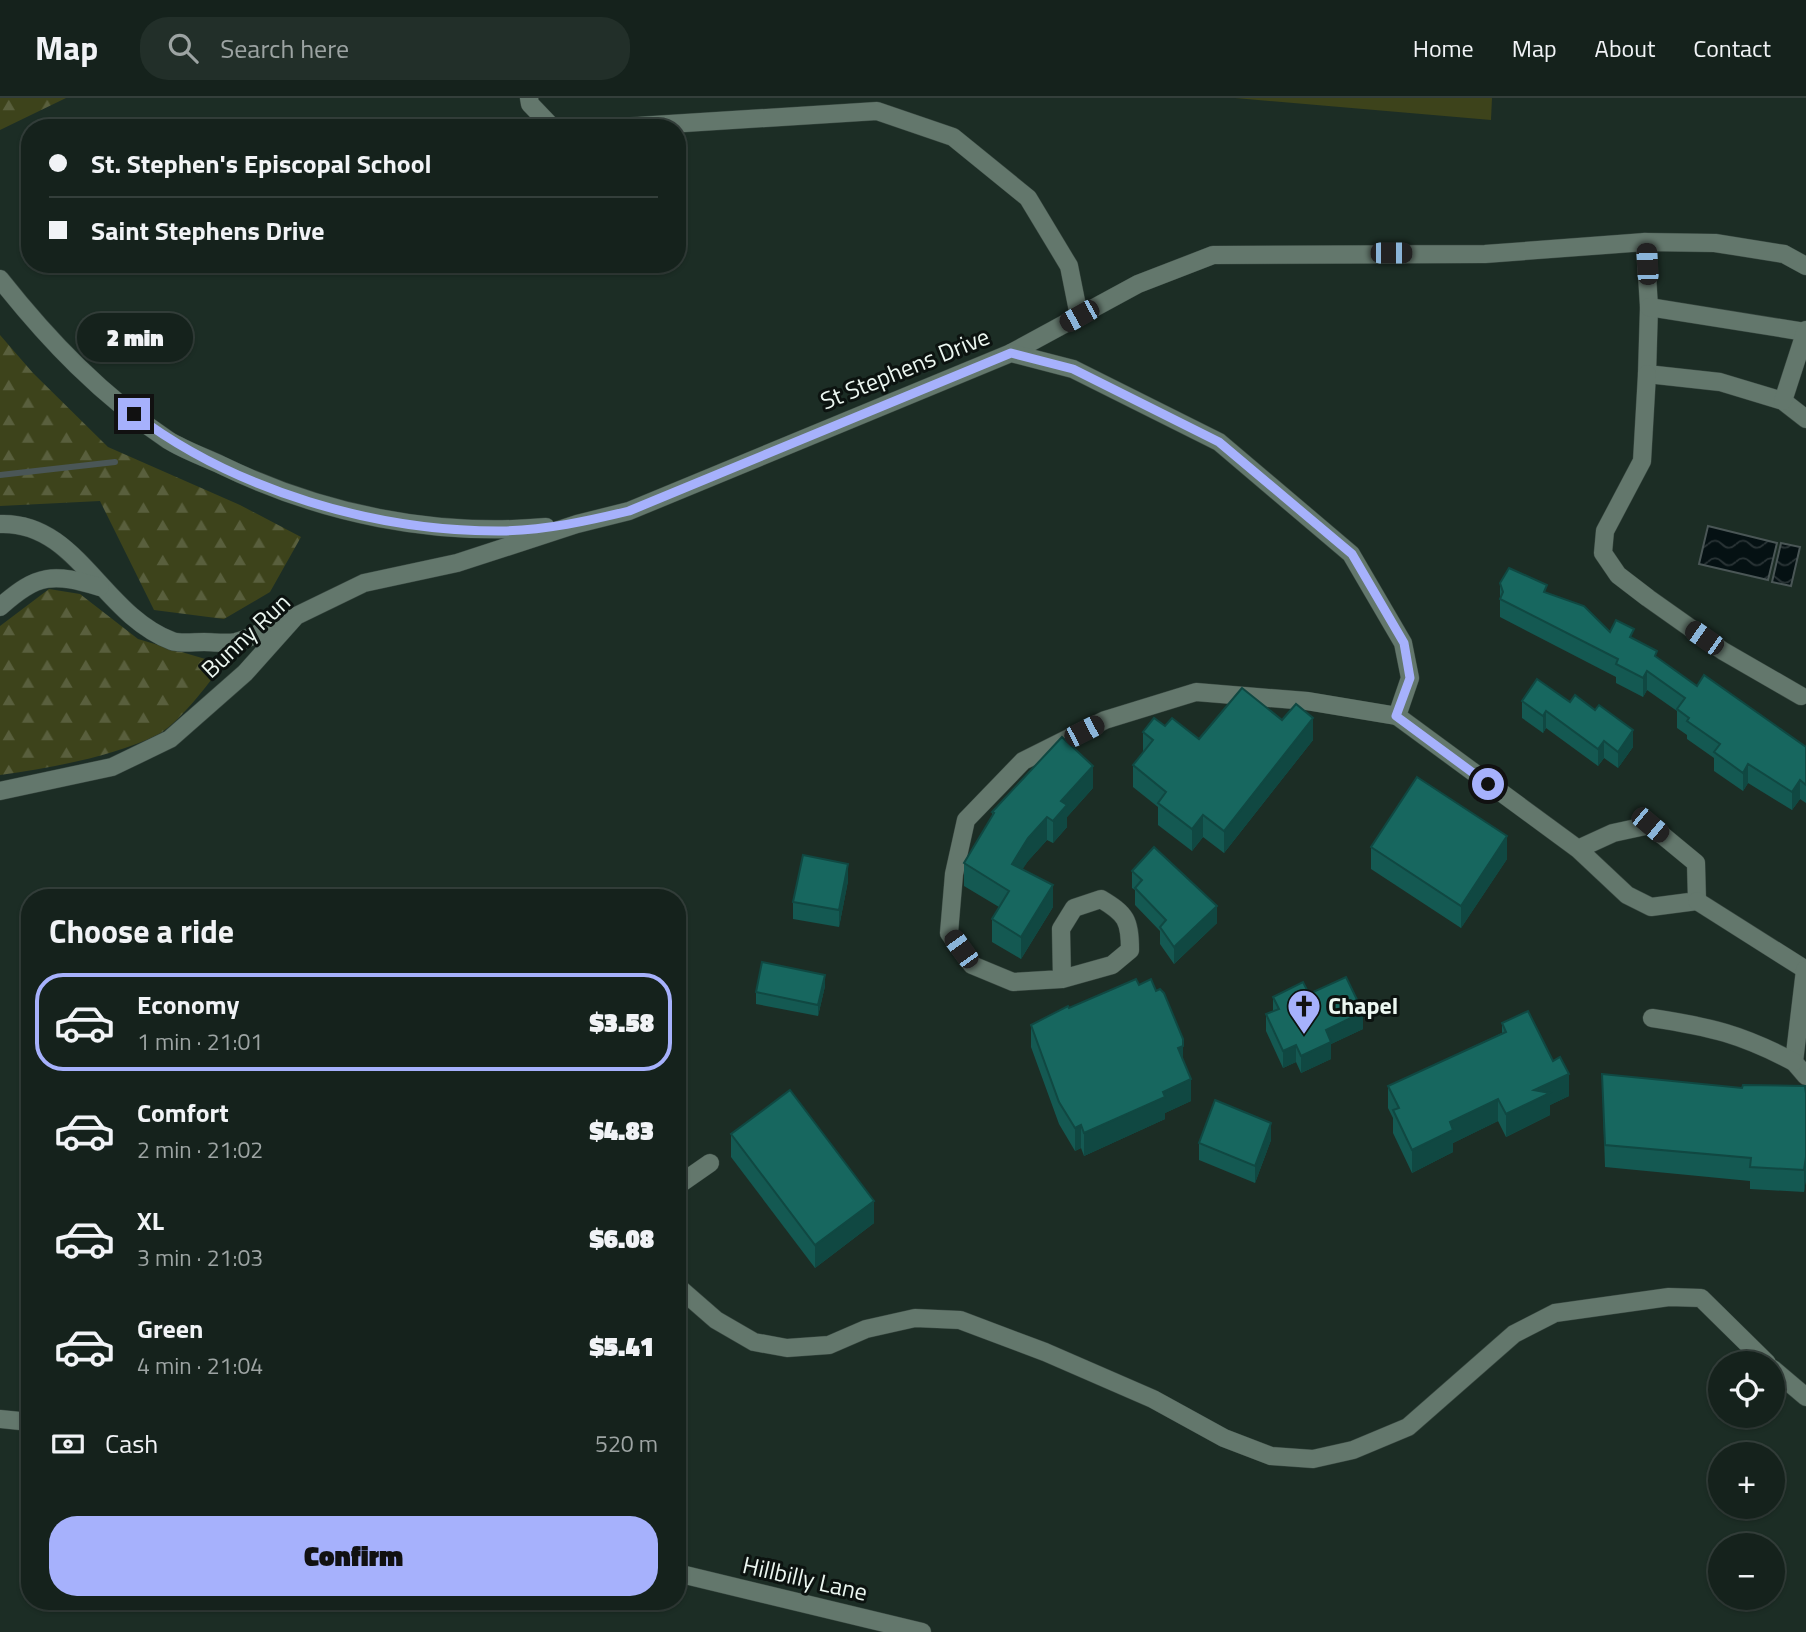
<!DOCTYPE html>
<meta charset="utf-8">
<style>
body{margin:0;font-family:"Titillium Web",sans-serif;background:#222f29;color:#f1f3f6;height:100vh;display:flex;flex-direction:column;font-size:26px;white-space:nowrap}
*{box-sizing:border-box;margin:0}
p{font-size:23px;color:#9da4a3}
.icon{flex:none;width:38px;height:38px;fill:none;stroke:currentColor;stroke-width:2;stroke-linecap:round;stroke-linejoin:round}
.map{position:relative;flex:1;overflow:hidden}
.details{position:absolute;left:21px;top:791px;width:665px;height:721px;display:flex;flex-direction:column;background:#15221c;border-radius:28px;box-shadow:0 2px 5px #0004,0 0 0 2px #343f3b}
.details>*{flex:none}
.top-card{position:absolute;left:21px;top:21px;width:665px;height:154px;border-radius:28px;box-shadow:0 2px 5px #0004,0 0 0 2px #343f3b;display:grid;align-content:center;height:154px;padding:0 28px;background:#15221c}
.tools{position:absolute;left:1708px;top:1253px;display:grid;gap:14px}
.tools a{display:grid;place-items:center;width:77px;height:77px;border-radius:50%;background:#15221c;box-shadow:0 2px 5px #0004,0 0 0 2px #343f3b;font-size:35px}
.end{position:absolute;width:32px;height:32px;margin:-16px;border:9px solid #a6b1fc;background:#111;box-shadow:0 0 0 4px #111}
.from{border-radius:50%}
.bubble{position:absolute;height:49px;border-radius:24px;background:#15221c;box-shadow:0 2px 5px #0004,0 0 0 2px #343f3b;font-size:23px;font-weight:800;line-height:49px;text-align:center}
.car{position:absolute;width:21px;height:42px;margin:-21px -10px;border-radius:9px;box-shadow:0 0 5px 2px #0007;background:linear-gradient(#222 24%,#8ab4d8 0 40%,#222 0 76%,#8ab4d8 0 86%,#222 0)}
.top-card b{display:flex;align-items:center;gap:24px;height:66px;font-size:26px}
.top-card b+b{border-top:2px solid #343f3b}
.top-card i{width:18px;height:18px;background:#f1f3f6}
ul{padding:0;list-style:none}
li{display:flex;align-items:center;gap:21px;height:98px;margin:0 14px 10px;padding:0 14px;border:4px solid transparent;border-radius:28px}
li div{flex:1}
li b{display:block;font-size:26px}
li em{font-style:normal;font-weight:800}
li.on{border-color:#a6b1fc}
li>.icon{width:63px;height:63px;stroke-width:1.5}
h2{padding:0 28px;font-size:32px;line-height:84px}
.pay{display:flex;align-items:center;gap:18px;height:77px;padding:0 28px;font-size:26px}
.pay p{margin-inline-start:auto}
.cta{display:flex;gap:14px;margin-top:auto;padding:14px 28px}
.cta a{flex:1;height:80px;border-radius:28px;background:#a6b1fc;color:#111;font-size:28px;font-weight:800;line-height:80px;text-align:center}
header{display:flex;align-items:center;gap:42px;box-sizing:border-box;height:98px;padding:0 35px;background:#15221c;border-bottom:2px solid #343f3b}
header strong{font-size:33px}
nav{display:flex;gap:38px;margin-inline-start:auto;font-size:24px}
.search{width:490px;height:63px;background:#222f29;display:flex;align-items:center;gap:18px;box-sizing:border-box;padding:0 24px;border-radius:28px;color:#9da4a3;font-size:26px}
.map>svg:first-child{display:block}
.forest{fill:url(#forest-firs)}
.pitch{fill:#3d431b}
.water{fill:url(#water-waves);stroke:#4a5656;stroke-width:2}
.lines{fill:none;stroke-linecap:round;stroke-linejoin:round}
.stream{stroke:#4a5656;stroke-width:6}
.minor-casing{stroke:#384740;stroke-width:19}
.minor{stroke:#63776c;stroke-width:18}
.wall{fill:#145952}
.shaded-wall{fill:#104842}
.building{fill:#17675f;stroke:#104842;stroke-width:2}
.route{stroke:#a6b1fc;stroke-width:9}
.labels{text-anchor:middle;stroke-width:6;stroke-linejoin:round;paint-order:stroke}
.street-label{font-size:24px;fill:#ecf7f1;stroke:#0c1310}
.poi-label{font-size:24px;font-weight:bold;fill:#ecf7f1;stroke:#0c1310;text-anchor:start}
</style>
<header>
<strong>Map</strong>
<div class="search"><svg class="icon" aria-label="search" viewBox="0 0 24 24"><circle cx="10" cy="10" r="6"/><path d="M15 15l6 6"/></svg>Search here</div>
<nav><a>Home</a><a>Map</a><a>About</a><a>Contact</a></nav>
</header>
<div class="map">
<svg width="1806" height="1534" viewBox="0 0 1806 1534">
<defs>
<pattern id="forest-firs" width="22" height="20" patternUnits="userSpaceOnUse" patternTransform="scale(1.75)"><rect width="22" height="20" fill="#3d431b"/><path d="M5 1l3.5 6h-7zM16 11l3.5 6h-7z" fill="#595f3d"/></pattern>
<pattern id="water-waves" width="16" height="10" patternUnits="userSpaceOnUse" patternTransform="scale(1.75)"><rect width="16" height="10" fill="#051113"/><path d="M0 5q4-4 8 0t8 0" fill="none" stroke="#2a3436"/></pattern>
</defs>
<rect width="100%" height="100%" fill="#1c2d25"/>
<!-- forest -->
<g class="forest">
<path d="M0 0H66L0 32Z"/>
<path d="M0 237 33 275 108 349 240 407 301 439 270 494 224 521 154 512 100 403 0 408Z"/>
<path d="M49 491 80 496 138 541 222 566C211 584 176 628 157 637 113 659 49 670 0 677V528Z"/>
</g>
<!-- pitch -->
<path class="pitch" d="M1235 0H1492L1491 22Z"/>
<!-- water -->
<g class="water">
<path d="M1708 428 1777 445 1768 482 1699 466Z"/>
<path d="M1781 445 1800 449 1791 488 1772 484Z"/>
</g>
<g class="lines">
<!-- stream -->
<path class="stream" d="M0 377 115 364"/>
<defs>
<g id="minor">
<path d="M529 0 530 6 553 30"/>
<path d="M606 30 877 13 953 39 1028 100 1069 168 1079 218"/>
<path d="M1645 144 1649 209 1647 276 1720 284 1783 303 1806 321"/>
<path d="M0 181C49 243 102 298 168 342 184 352 204 359 221 367 322 416 434 439 546 429"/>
<path d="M1649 209 1805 234"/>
<path d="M1011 255 1138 186 1213 157 1485 156 1645 144 1715 145 1784 156 1806 168"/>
<path d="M1647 276 1642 363 1605 433 1603 455 1618 477 1648 500 1723 553 1801 598"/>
<path d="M1783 303 1806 232"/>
<path d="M0 426C77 423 101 516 172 543 180 546 194 544 204 544 214 544 226 546 236 544 254 539 272 528 290 521"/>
<path d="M0 509C38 475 53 475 100 489"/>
<path d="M0 693 112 669 170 641 245 575 296 518 364 485 457 465 577 426 629 413 1011 255 1073 271 1219 344 1351 456 1403 545 1410 580 1397 618 1578 751 1627 797 1651 809 1697 803 1696 765 1650 727 1613 735 1578 751"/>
<path d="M1697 803 1806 872"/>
<path d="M1805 872 1794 964 1806 978"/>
<path d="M1062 881 1061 831 1074 810 1101 801C1126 816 1130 822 1130 852L1112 867 1062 881 1013 884 972 867 949 835 954 776 966 722 1023 663 1105 622 1196 594 1307 603 1397 618"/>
<path d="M1652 920C1711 929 1741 936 1794 964"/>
<path d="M677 1088 710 1065"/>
<path d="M677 1188 716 1222 754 1244 787 1250 829 1247 866 1231 915 1220 960 1222 1045 1254 1153 1301 1224 1340 1271 1358 1313 1361 1353 1352 1408 1329 1514 1236 1555 1215 1669 1199 1701 1200 1767 1265"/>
<path d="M1773 1271 1806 1299"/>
<path d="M0 1321 30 1324"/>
<path d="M677 1475 922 1534"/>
</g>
</defs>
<!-- minor casing -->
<use href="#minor" class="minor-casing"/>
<!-- minor -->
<use href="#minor" class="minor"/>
</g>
<!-- wall -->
<g class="wall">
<path d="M1500 485 1547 495 1610 534 1634 542 1657 560 1697 588 1806 649V705L1800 701 1792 712 1748 685 1743 693 1714 673V660L1687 641V637L1677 630V613L1647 592 1643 599 1616 585V579L1500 519Z"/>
<path d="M1522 603 1633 649 1618 670 1604 660 1598 668 1546 630 1543 635 1522 620Z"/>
<path d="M1282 622 1313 642 1224 755 1203 739 1192 753 1158 727V709L1133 689V667L1143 655V634L1165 628 1199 641Z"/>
<path d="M1093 690 1067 719V729L1053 745 1047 742 1028 763 1022 771 1053 809 1021 861 992 844V821L999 809 964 788V765L992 719V714Z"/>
<path d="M1371 749 1507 761 1461 830 1371 771Z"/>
<path d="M1132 773 1217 825 1174 866 1160 846V833L1135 807V792L1132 790Z"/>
<path d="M848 783 839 829 793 821V804Z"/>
<path d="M1139 887 1183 962 1191 1003 1165 1015V1021L1084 1058 1081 1050 1075 1053 1059 1026 1031 949V927L1069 910Z"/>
<path d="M825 888 818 918 756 906V894Z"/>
<path d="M1309 896 1363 931 1331 946V961L1301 975 1296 964 1283 970 1266 933V916L1273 913V899Z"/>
<path d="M1502 925 1569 998 1550 1007V1017L1506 1039 1498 1023 1453 1045V1054L1412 1075 1393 1035V1020L1388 1010V988L1502 935Z"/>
<path d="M1602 976 1742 990 1806 995V1081L1804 1094 1750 1091V1083L1605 1069Z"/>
<path d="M731 1036 874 1125 815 1170 731 1059Z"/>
<path d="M1271 1042 1255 1085 1199 1062V1045Z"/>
</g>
<!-- shaded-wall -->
<g class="shaded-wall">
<path d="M1647 573V592L1643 599V580Z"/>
<path d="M1546 613V630L1543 635V618Z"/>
<path d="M1313 620V642L1224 755V733Z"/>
<path d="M1633 632V649L1618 670V654Z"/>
<path d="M1604 643V660L1598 668V651Z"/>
<path d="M1748 666V685L1743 693V675Z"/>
<path d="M1093 668V690L1067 719V729L1053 745V723L1061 703Z"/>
<path d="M1800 682V701L1792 712V694Z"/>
<path d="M1203 717V739L1192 753V731Z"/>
<path d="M1047 719V742L1028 763 1012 788V766L1028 740Z"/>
<path d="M1507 738V761L1461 830V808Z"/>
<path d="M848 766V783L839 829V812Z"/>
<path d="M1053 787V809L1021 861V839Z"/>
<path d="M1217 808V825L1174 866V849Z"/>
<path d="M825 877V888L818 918V907Z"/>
<path d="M1363 914V931L1331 946V961L1301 975V958L1326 932Z"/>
<path d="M1296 947V964L1283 970V953Z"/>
<path d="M1183 948V970L1178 950Z"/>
<path d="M1569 976V998L1550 1007V1017L1506 1039V1016L1534 992Z"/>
<path d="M1191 981V1003L1165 1015V1021L1084 1058V1035L1163 994Z"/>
<path d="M1498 1001V1023L1453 1045V1054L1412 1075V1052L1450 1024Z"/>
<path d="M1271 1025V1042L1255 1085V1068Z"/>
<path d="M1081 1027V1050L1075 1053V1030Z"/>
<path d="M1806 1059V1081L1804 1094V1072Z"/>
<path d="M874 1103V1125L815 1170V1147Z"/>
</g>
<!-- building -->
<g class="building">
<path d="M1509 470 1547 487 1544 494 1584 508 1610 534 1616 522 1634 531 1630 539 1657 553 1655 558 1697 588 1704 577 1806 649V687L1800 682 1792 694 1748 666 1743 675 1714 654 1720 646 1687 623 1689 620 1677 611 1685 600 1647 573 1643 580 1616 566 1618 561 1500 501 1503 494 1500 485Z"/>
<path d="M1537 581 1570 604 1575 597 1595 612 1599 607 1633 632 1618 654 1604 643 1598 651 1546 613 1543 618 1522 603Z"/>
<path d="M1242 590 1282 622 1296 606 1313 620 1224 733 1203 717 1192 731 1158 705 1166 694 1133 667 1153 642 1143 634 1154 620 1165 628 1172 620 1199 641Z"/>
<path d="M1062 639 1093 668 1061 703 1067 707 1053 723 1047 719 1028 740 1012 766 1053 787 1021 839 992 821 1009 793 964 765 994 715 992 714Z"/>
<path d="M1417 679 1507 738 1461 808 1371 749Z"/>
<path d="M1154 749 1217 808 1174 849 1160 829 1166 822 1135 790 1142 782 1132 773Z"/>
<path d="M803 757 848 766 839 812 793 804Z"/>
<path d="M762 864 825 877 818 907 756 894Z"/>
<path d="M1346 879 1363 914 1326 932 1331 944 1301 958 1296 947 1283 953 1266 916 1279 911 1273 899 1303 884 1309 896Z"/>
<path d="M1136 881 1139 887 1151 881 1156 893 1160 891 1164 895 1183 941V948L1178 950 1191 981 1163 994 1165 999 1084 1035 1081 1027 1075 1030 1059 1004 1031 927 1068 908 1069 910Z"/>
<path d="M1528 913 1553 963 1560 959 1569 976 1534 992 1550 995 1506 1016 1498 1001 1450 1024 1453 1032 1412 1052 1393 1012 1399 1010 1388 988 1506 934 1502 925Z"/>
<path d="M1602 976 1742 990 1743 987 1805 988 1806 995V1059L1804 1072 1750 1069 1751 1060 1605 1047Z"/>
<path d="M790 992 874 1103 815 1147 731 1036Z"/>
<path d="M1215 1002 1271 1025 1255 1068 1199 1045Z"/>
</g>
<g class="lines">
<!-- route -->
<path class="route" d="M134 316C236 393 376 434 503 433 546 432 588 423 629 413L1011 255 1073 271 1219 344 1352 456 1404 545 1410 580 1396 618 1488 686"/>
</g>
<!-- icons -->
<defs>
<symbol id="church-pin" viewBox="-11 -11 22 30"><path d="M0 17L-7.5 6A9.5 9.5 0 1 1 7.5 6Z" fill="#a6b1fc" stroke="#0c1310"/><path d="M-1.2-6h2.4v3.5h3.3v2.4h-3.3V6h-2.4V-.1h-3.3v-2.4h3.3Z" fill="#111"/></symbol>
</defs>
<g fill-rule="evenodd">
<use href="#church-pin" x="1285" y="889" width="38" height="52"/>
</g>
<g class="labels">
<!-- street labels -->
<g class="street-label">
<text transform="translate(905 271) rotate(-22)" y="8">St Stephens Drive</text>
<text transform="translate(246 538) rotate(-43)" y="8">Bunny Run</text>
<text transform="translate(805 1481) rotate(13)" y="8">Hillbilly Lane</text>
</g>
<!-- poi labels -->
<g class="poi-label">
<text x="1328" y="916">Chapel</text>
</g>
</g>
</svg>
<div class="tools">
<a><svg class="icon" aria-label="locate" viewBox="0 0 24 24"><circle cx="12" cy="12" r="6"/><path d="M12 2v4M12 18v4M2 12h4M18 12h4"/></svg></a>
<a>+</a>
<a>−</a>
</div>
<i class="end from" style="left:1488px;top:686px"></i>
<i class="end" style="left:134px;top:316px"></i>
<div class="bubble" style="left:77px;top:215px;width:116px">2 min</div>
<i class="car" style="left:1391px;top:155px;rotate:90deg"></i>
<i class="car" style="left:1647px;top:166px;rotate:357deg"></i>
<i class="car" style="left:1079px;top:218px;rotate:241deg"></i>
<i class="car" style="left:1704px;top:540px;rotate:305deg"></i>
<i class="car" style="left:1084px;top:633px;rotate:63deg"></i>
<i class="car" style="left:1650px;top:727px;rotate:130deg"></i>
<i class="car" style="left:961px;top:851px;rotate:324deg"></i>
<div class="top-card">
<b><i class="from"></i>St. Stephen's Episcopal School</b>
<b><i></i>Saint Stephens Drive</b>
</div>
<section class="details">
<h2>Choose a ride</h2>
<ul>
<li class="on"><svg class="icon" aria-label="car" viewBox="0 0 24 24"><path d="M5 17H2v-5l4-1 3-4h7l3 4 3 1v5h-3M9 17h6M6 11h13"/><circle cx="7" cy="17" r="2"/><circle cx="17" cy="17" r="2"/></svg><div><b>Economy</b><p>1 min · 21:01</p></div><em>$3.58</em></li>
<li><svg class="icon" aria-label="car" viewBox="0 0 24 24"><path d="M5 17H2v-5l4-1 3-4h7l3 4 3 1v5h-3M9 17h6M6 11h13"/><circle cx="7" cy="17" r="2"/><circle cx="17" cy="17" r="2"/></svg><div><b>Comfort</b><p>2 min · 21:02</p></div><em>$4.83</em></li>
<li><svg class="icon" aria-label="car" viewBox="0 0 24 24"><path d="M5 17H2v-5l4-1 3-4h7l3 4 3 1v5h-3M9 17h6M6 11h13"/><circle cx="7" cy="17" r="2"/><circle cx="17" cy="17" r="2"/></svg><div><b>XL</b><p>3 min · 21:03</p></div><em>$6.08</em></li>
<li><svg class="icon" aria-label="car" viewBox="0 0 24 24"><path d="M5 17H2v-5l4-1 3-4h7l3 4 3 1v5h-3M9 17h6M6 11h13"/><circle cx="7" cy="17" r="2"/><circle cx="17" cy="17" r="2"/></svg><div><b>Green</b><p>4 min · 21:04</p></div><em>$5.41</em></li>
</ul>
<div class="pay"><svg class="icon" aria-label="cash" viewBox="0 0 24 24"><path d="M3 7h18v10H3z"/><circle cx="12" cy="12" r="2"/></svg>Cash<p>520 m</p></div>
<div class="cta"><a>Confirm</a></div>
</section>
</div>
